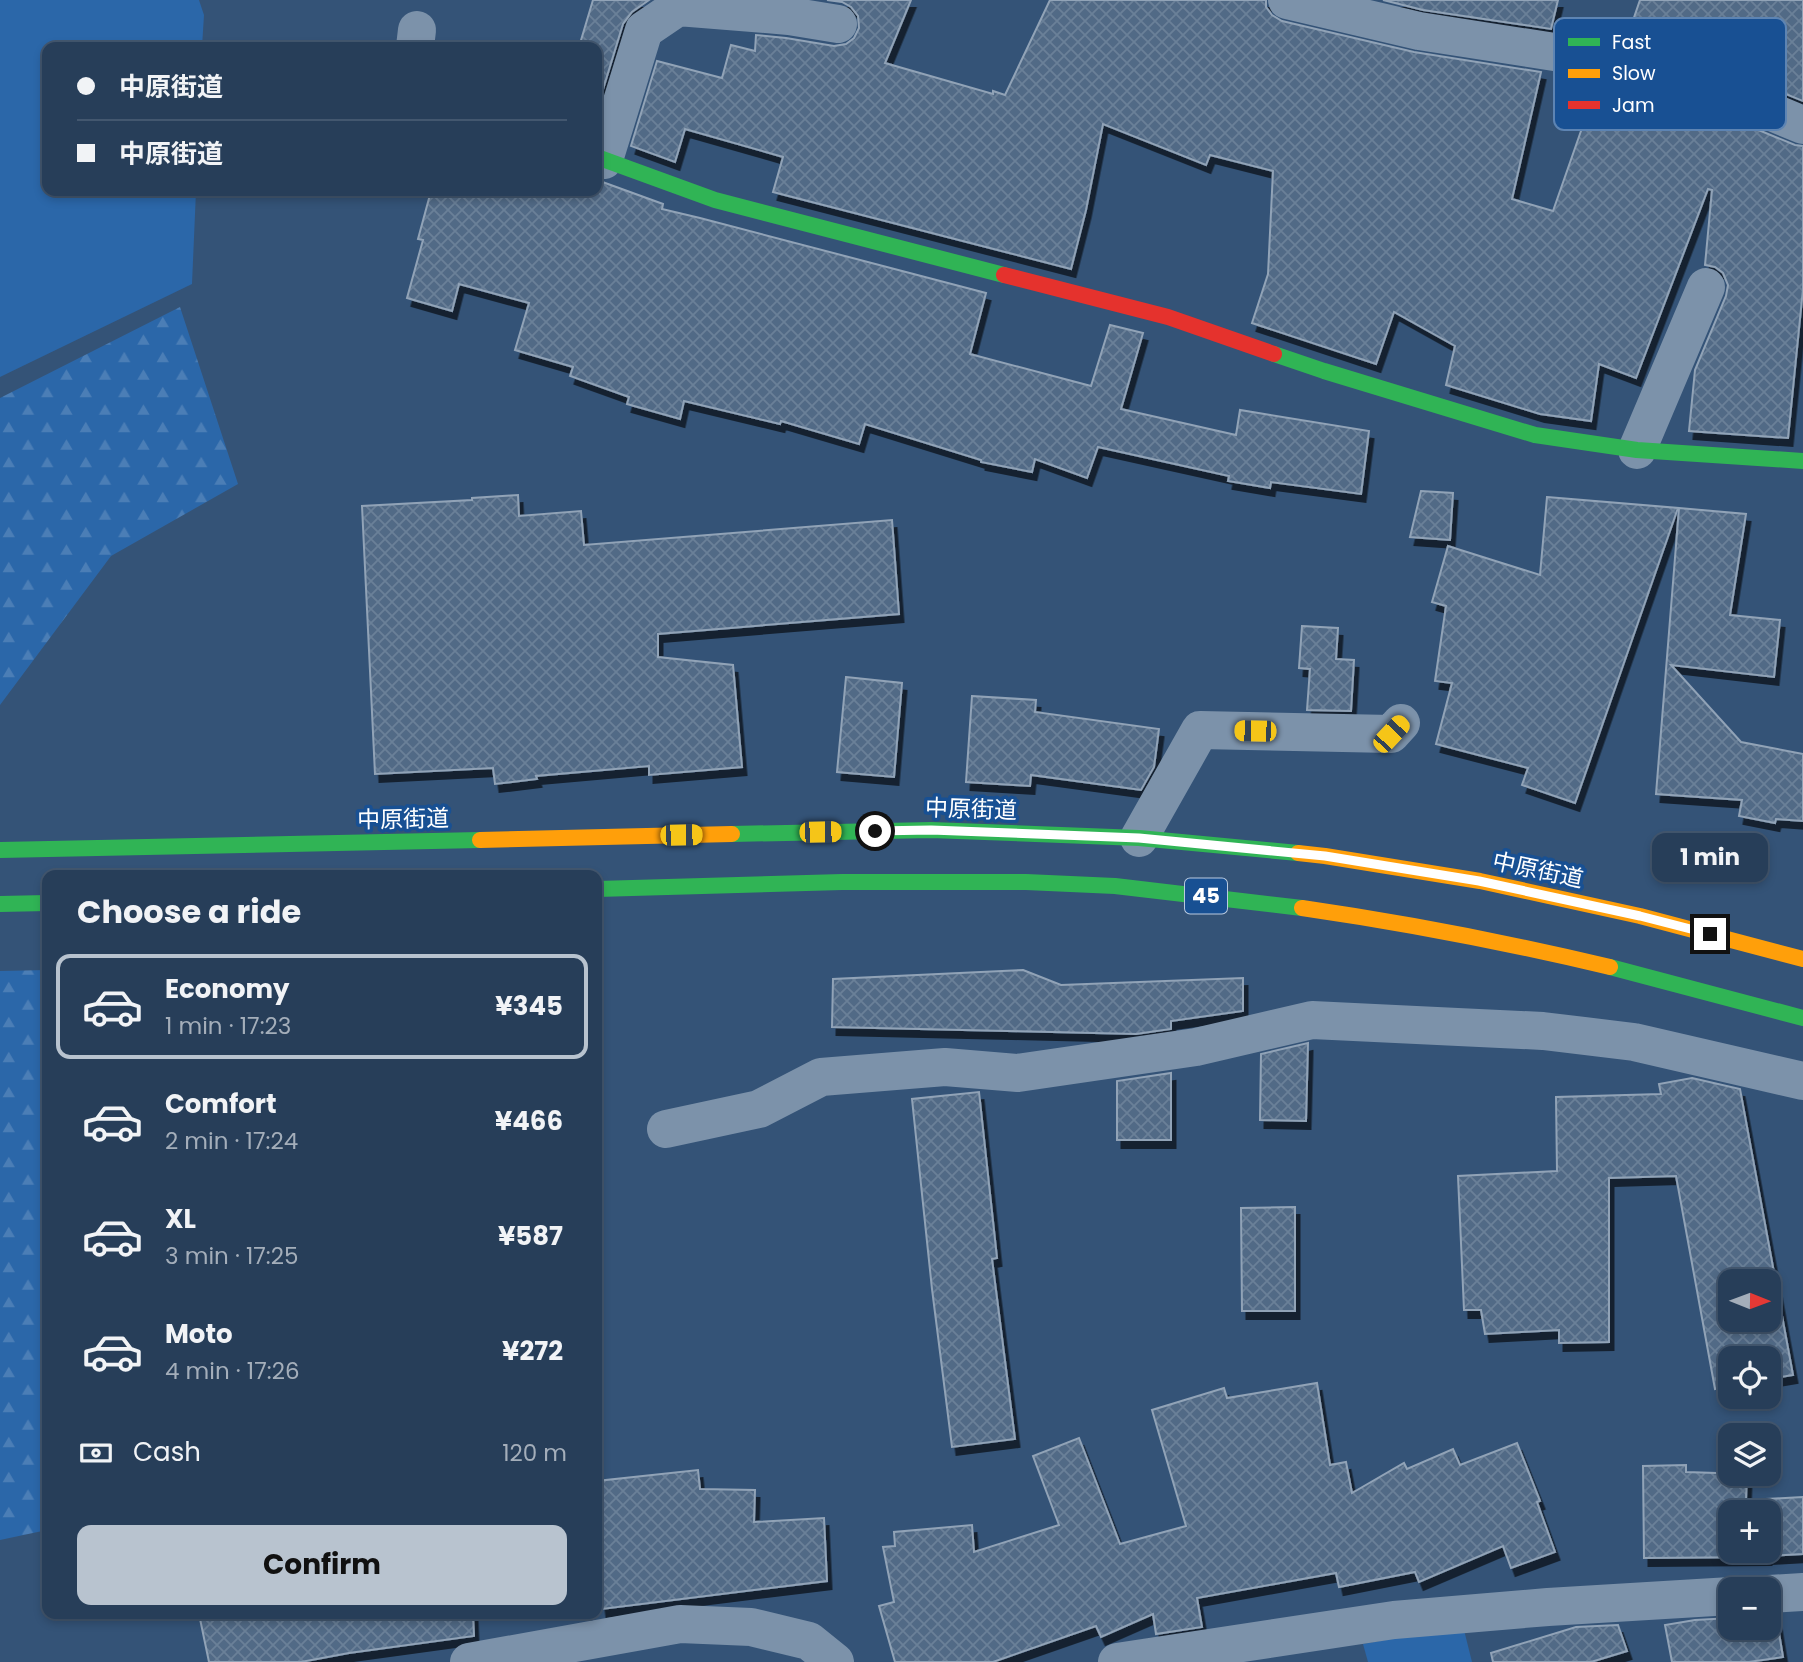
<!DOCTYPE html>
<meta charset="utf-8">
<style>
body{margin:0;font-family:Poppins,"Noto Sans JP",sans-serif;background:#2f455f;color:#f1f3f6;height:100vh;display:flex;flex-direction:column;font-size:26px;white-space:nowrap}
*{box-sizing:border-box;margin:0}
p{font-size:23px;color:#a4aeba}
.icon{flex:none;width:38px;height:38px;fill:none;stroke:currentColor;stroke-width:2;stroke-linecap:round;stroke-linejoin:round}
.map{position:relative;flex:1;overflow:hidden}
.sheet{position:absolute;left:42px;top:870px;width:560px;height:749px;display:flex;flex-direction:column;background:#273e59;border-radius:14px;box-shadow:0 4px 10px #0003,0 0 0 2px #43576f}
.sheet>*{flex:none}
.hud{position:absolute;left:42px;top:42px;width:560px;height:154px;border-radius:14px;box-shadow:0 4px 10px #0003,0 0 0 2px #43576f;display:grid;align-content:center;height:154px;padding:0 35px;background:#273e59}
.needle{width:46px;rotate:91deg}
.tools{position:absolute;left:1718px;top:1269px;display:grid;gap:14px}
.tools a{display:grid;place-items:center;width:63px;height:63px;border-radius:14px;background:#273e59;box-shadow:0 4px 10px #0003,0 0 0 2px #43576f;font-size:35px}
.end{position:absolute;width:32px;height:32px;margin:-16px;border:9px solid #fff;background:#111;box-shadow:0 0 0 4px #111}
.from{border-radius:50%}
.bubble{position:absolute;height:49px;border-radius:14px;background:#273e59;box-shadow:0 4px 10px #0003,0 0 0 2px #43576f;font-size:23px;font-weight:700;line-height:49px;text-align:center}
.car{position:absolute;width:21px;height:42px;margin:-21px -10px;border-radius:9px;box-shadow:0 0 5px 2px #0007;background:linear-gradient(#f5c518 24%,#345 0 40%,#f5c518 0 76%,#345 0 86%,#f5c518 0)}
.hud b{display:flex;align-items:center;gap:24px;height:66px;font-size:26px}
.hud b+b{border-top:2px solid #43576f}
.hud i{width:18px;height:18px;background:#f1f3f6}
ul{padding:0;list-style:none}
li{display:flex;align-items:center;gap:21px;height:105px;margin:0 14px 10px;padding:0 21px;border:4px solid transparent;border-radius:14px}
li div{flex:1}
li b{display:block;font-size:26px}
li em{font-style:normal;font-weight:700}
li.selected{border-color:#b8c3cf}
li>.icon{width:63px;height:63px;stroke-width:1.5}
h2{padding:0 35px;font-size:32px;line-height:84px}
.pay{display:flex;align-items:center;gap:18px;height:77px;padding:0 35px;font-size:26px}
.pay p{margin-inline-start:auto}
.button{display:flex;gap:14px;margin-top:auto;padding:14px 35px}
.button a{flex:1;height:80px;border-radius:14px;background:#b8c3cf;color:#111;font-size:28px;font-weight:700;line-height:80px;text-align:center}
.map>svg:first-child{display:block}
.forest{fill:url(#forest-firs)}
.park{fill:#2b67a9}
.building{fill:url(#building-cross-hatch);stroke:#91a3b7;stroke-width:2;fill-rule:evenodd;filter:url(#shadow)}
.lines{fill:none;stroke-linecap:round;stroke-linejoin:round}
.street{stroke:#7c92aa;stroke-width:38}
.fast{stroke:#30b455;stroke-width:16}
.slow{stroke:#ff9f0a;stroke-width:16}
.jam{stroke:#e5322d;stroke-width:16}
.route{stroke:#fff;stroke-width:9}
.labels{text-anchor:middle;stroke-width:7;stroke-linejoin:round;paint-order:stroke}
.shield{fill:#185093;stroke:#bacadf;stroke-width:2}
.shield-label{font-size:21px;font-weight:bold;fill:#fff}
.street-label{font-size:23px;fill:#fff;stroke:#185093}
.key{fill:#185093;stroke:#5d84b3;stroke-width:2}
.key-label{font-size:19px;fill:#fff}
</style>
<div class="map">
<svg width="1803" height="1662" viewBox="0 0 1803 1662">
<defs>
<pattern id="forest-firs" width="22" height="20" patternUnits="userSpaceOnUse" patternTransform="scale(1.75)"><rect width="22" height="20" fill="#2b67a9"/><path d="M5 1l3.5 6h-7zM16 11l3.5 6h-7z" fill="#4b7eb6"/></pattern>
<pattern id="building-cross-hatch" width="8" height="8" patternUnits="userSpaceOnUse" patternTransform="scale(1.75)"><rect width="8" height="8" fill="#516a86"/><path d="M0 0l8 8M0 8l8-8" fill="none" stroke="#6b8098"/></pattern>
<filter id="shadow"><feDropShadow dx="4.5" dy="8" stdDeviation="0" flood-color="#0009"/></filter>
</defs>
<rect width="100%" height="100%" fill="#345377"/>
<!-- forest -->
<g class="forest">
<path d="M180 307 238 484 111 556 0 705V398Z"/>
<path d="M47 970V1530L0 1540V971Z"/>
</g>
<!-- park -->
<g class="park">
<path d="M0 0H199L204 15 202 47H47V191H196L192 284 0 377Z"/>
<path d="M1463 1626 1472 1662H1368L1363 1644Z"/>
</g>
<!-- building -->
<g class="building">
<path d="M593 0H649L632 12 623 24 597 109V47H579Z"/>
<path d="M827 0H911L885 63 993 94V91L1005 95 1050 0H1266V7L1272 15 1282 21 1414 52 1541 72 1512 199 1553 211 1596 88 1608 90 1611 83 1664 91 1795 145 1803 146V289L1788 438 1689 431 1695 370 1726 296 1728 285 1723 273 1715 267 1705 265 1712 190 1708 189 1636 378 1599 364 1591 421 1540 414 1446 385 1455 346 1394 312 1376 364 1252 323 1268 274 1273 171 1210 155 1206 165 1103 124 1086 210 1071 269 773 192 783 157 685 129 675 162 631 146 657 61 722 78 731 45 755 51 756 35 786 38 834 46 846 44 854 38 859 28 858 16 851 7 842 2Z"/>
<path d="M1383 0H1558L1551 29 1423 10Z"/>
<path d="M1640 0H1803V101L1678 50 1626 41Z"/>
<path d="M597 180 663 204 662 209 700 218 986 293 970 354 1091 386 1110 325 1143 333 1121 409 1236 435 1240 410 1369 431 1361 494 1271 482 1270 488 1228 481 1229 476 1098 447 1087 478 1035 459 1032 472 981 462V460L865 424 859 444 781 421 780 424 684 401 680 419 627 404 629 397 570 376 573 367 515 350 529 303 459 284 452 311 407 298 423 240 418 239 431 191H597Z"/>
<path d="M1421 491 1453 493 1450 540 1410 537Z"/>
<path d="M518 495 519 516 581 511 584 545 892 520 899 614 658 634V657L733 665 742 767 649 775V766L536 776 537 779 495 784 493 768 375 774 362 506 472 500V498Z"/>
<path d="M1547 497 1678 508 1575 803 1522 785 1528 768 1436 744 1452 683 1435 681 1446 606 1432 602 1448 546 1540 575Z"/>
<path d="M1679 508 1746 514 1730 615 1780 620 1774 677 1671 665 1741 742 1803 754V821L1776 819 1775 823 1739 816 1742 800 1656 794Z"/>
<path d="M1302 626 1338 628 1336 659 1354 660 1351 711 1307 710 1310 669 1299 668Z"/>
<path d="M846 677 902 683 894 777 837 772Z"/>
<path d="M972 696 1036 700 1035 712 1159 729 1154 767 1141 790 1031 775 1030 786 966 782Z"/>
<path d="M1023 970 1061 985 1243 978V1011L1171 1021V1029L1136 1034 832 1027 833 979Z"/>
<path d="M1308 1043 1306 1121 1260 1120 1261 1054Z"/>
<path d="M1171 1073V1140H1117V1081Z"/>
<path d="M1692 1078 1740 1089 1793 1375 1769 1379V1358H1731V1386L1715 1389 1676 1176 1609 1178V1342L1559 1343V1330L1485 1334 1481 1310H1464L1458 1176 1557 1171 1556 1097 1661 1094 1659 1084ZM1731 1281H1769V1320H1731Z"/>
<path d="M979 1092 997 1258 992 1259 1015 1439 952 1447 932 1289 912 1099Z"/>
<path d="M1295 1207V1311H1242L1241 1208Z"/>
<path d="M1317 1383 1330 1465 1346 1462 1352 1493 1404 1463 1407 1469 1453 1449 1460 1465 1517 1443 1540 1501 1537 1502 1555 1552 1511 1568 1503 1546 1419 1582 1415 1572 1339 1587 1336 1573 1197 1598 1202 1627 1156 1634 1153 1614 1101 1637 1096 1626 993 1662H895L879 1606 894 1602 883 1547 895 1546 894 1532 972 1525 974 1552 1059 1525 1033 1456 1079 1438 1120 1544 1186 1526 1152 1410 1224 1388 1227 1398Z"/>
<path d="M1686 1465V1472L1747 1474 1746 1500 1803 1497V1554L1767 1556V1557L1644 1558 1643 1466ZM1731 1512H1769V1550H1731Z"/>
<path d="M698 1470 700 1489 755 1490 754 1522 824 1518 827 1581 602 1609 597 1570V1481Z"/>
<path d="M199 1614H473L474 1636 349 1653 301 1662H209Z"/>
<path d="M1776 1615 1783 1657 1749 1662H1672L1665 1625 1695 1620 1731 1618V1628H1769V1616Z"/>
<path d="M1618 1625 1627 1651 1591 1662H1493L1491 1653 1576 1627Z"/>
</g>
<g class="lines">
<!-- street -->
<g class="street">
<path d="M1287 0 1419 31 1670 70 1803 125"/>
<path d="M415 47 417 30"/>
<path d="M604 160 644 30 678 7 789 16 838 24"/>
<path d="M1637 450 1706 287"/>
<path d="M1139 838 1200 730 1391 734 1401 723"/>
<path d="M666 1129 759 1109 821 1077 945 1067 1018 1073 1196 1047 1312 1020 1543 1031 1634 1042 1803 1081"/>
<path d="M1769 1594 1803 1592"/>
<path d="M469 1662 680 1624 751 1627 809 1641 835 1662"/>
<path d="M1117 1662 1394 1620 1548 1607 1731 1596"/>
</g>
<!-- fast -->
<g class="fast">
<path d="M597 157 715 200 1004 275"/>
<path d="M1274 354 1324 371 1535 435 1637 450 1803 461"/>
<path d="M732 834 931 830 1139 838 1298 853"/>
<path d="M0 850 480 840"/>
<path d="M597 889 842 882H1026L1115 886 1302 908"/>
<path d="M0 904 47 903"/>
<path d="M1610 967 1803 1018"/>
</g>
<!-- slow -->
<g class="slow">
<path d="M480 840 732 834"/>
<path d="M1298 853 1325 856 1480 881 1640 916 1803 959"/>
<path d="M1302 908C1406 923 1509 943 1610 967"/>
</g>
<!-- jam -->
<path class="jam" d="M1004 275 1168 317 1274 354"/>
</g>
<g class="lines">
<!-- route -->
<path class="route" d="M875 831 931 830 1139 838 1325 856 1479 881 1640 916 1710 934"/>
</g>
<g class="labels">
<!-- shield labels -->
<rect class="shield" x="1185" y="878.5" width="42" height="35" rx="5"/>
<g class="shield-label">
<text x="1206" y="903">45</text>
</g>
<!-- street labels -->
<g class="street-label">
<text transform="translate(971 809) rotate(2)" y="8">中原街道</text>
<text transform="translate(403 819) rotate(-1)" y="8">中原街道</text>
<text transform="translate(1538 870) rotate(12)" y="8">中原街道</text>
</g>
</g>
<!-- legend -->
<rect x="1554" y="18" width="232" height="112" rx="10" class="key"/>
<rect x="1568" y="38" width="32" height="8" fill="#30b455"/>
<rect x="1568" y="69" width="32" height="9" fill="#ff9f0a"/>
<rect x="1568" y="101" width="32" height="8" fill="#e5322d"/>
<g class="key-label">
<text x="1612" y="49">Fast</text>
<text x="1612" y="80">Slow</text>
<text x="1612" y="112">Jam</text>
</g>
</svg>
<div class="tools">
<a><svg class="needle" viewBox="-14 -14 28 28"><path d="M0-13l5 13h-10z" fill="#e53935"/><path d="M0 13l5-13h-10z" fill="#a4aeba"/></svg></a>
<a><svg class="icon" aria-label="locate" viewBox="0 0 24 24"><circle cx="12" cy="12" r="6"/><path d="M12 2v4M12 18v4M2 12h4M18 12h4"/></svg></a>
<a><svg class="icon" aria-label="layers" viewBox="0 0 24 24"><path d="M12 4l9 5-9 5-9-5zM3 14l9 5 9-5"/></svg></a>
<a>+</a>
<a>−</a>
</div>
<i class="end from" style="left:875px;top:831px"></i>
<i class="end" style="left:1710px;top:934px"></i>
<div class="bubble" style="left:1652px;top:833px;width:116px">1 min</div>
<i class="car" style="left:1255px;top:731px;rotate:271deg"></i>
<i class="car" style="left:1391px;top:734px;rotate:43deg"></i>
<i class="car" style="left:820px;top:832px;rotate:89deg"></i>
<i class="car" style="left:681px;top:835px;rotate:89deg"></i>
<div class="hud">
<b><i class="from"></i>中原街道</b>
<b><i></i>中原街道</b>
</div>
<section class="sheet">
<h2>Choose a ride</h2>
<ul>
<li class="selected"><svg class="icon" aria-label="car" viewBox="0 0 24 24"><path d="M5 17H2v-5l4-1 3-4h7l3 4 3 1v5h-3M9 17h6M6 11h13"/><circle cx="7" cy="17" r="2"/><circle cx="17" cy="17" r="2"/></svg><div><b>Economy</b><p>1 min · 17:23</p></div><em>¥345</em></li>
<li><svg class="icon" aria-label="car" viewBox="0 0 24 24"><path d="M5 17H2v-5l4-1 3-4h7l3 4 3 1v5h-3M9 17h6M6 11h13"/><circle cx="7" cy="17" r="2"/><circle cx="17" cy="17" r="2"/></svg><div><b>Comfort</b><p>2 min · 17:24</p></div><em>¥466</em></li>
<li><svg class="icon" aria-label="car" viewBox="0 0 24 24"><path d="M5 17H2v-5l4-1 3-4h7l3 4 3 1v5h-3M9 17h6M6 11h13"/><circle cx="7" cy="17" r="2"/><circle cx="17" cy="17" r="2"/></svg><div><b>XL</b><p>3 min · 17:25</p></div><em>¥587</em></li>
<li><svg class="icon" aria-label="car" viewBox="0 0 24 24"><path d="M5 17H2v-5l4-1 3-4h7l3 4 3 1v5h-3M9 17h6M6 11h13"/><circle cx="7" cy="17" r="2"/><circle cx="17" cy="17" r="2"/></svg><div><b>Moto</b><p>4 min · 17:26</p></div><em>¥272</em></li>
</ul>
<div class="pay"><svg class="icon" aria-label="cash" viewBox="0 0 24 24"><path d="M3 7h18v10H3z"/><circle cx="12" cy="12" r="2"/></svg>Cash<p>120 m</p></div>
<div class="button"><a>Confirm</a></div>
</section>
</div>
